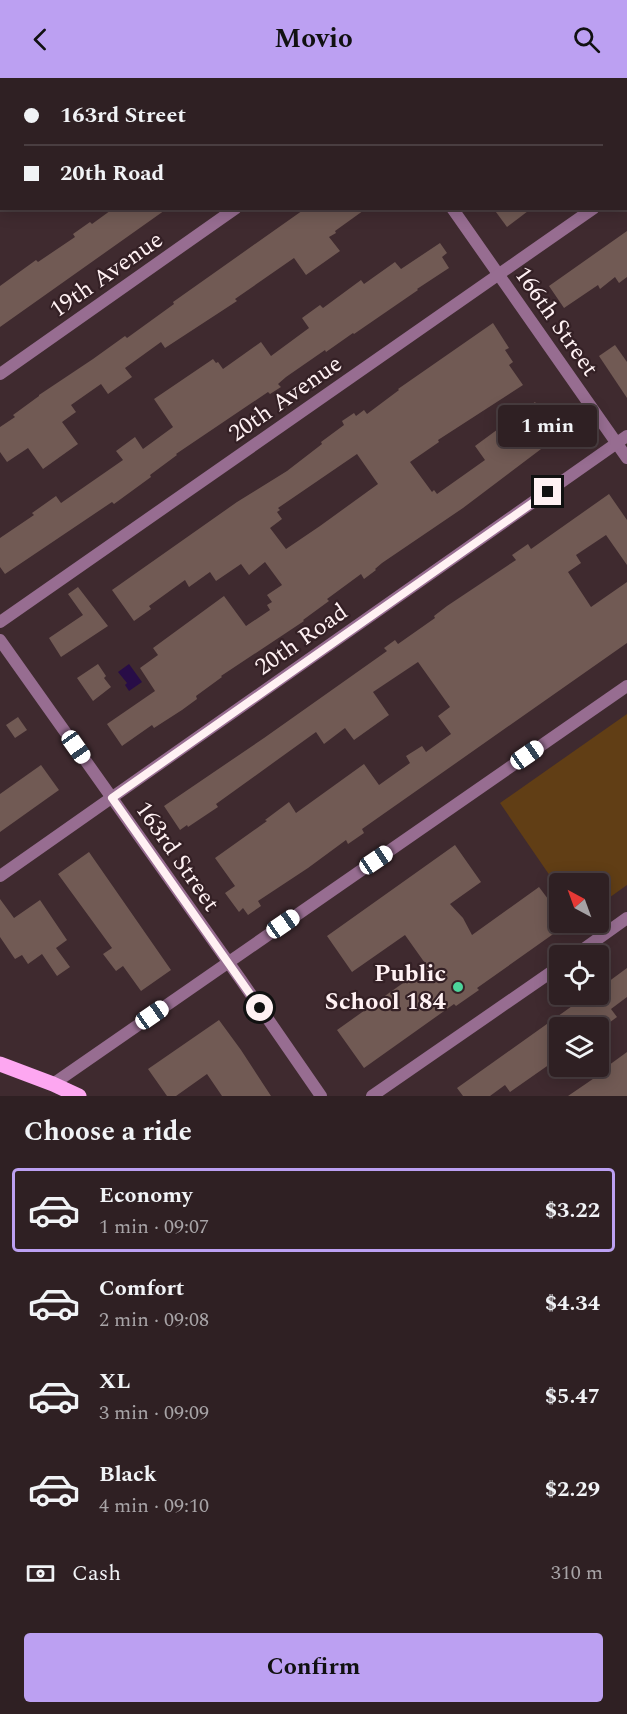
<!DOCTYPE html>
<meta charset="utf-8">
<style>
body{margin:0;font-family:Spectral,serif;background:#37282b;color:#f1f3f6;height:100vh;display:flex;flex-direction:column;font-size:22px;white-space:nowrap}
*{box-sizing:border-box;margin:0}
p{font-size:20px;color:#a7a3a6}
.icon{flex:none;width:33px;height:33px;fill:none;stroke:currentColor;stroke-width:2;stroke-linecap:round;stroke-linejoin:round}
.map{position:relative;height:1018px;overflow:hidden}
.drawer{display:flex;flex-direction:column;background:#2f2023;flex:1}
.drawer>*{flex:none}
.guide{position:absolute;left:0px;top:0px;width:627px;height:132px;box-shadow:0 3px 15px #0003,0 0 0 2px #4a3e41;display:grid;align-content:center;height:132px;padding:0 24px;background:#2f2023}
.needle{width:39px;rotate:319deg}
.controls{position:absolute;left:549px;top:795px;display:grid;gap:12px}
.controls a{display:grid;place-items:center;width:60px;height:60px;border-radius:6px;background:#2f2023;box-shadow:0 3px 15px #0003,0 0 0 2px #4a3e41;font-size:30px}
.end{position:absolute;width:27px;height:27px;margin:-14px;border:8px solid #fff1f3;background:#111;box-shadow:0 0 0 3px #111}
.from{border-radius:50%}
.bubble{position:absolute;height:42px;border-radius:6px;background:#2f2023;box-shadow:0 3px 15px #0003,0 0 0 2px #4a3e41;font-size:20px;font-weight:700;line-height:42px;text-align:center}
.car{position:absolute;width:18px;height:36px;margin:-18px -9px;border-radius:8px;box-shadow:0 0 4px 2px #0007;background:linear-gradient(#fff 24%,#345 0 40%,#fff 0 76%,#345 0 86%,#fff 0)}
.guide b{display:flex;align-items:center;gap:21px;height:57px;font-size:22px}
.guide b+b{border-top:2px solid #4a3e41}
.guide i{width:15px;height:15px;background:#f1f3f6}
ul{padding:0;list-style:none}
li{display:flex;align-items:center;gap:18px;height:84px;margin:0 12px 9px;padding:0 12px;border:3px solid transparent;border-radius:6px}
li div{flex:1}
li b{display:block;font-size:22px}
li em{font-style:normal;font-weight:700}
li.on{border-color:#bca0f2}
li>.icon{width:54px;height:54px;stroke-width:1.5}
h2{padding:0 24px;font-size:27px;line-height:72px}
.pay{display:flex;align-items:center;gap:15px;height:66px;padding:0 24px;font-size:22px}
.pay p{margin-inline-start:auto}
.cta{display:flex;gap:12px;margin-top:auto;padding:12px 24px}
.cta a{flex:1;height:69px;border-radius:6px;background:#bca0f2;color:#111;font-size:24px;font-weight:700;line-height:69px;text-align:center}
header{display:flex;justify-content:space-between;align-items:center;height:78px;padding:0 24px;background:#bca0f2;color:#111;font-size:27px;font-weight:700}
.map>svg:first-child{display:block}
.green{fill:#613e15}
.water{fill:#280d47}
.building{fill:#715a54;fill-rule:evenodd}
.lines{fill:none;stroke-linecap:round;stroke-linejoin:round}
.minor{stroke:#976d91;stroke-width:12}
.primary{stroke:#fda7f1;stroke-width:15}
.route{stroke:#fff1f3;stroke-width:8}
.poi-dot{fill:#4cd49b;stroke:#342025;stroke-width:2}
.labels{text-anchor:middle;stroke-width:4.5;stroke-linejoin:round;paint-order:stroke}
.street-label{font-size:24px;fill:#fff1f3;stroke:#342025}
.poi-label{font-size:24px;font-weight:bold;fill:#fff1f3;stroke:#342025;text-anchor:end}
</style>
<header><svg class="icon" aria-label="back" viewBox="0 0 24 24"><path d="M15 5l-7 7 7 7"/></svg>Movio<svg class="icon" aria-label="search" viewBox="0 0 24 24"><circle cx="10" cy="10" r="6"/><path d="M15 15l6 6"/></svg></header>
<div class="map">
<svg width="627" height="1018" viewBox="0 0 627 1018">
<rect width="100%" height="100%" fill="#3f2a2f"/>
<!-- green -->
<path class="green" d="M627 636V807L599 827 598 806H560L559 811 500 725Z"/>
<!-- water -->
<path class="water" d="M129 586 142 604 129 613 125 607 127 605 118 594Z"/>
<!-- building -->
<g class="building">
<path d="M114 130H168L0 249V208L36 182 38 184 75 159 73 156 90 144 92 146Z"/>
<path d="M306 130H367L335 153 336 155 329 159 340 173 306 197 294 180 235 221 237 223 165 270 161 264 125 290 132 299 108 316 101 306 71 327 76 334 62 344 78 366 43 391 28 370 7 384 0 374V349L15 339 13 337 39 318V317L93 281 125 258 127 260 174 226 173 224Z"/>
<path d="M493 130H532L507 149Z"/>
<path d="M627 153V199L619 205 615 199 600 211 598 207 564 230 549 208Z"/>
<path d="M440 165 447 175 442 179 449 190 417 211 418 212 354 256 353 255 326 274 325 272 286 299 278 306 281 309 270 316 268 314 176 376 177 377 150 397 151 399 114 426 112 424 5 496 0 489V460L34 437 32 435 56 418 61 425 123 382 116 373 135 359 143 371 173 349 154 321 213 281 216 285 218 284 223 291 261 264 271 278 309 250 302 240 320 227 323 230 361 202 364 206 395 184 401 191Z"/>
<path d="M493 245 509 270 505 272 513 284 509 287 523 307 438 362 439 364 410 384 432 414 434 412 437 416 485 382 475 368 535 324 542 334 548 329 567 357 551 368 549 365 463 430 382 485 375 491 376 492 364 501 361 496 327 521 329 523 303 542 304 543 221 598 222 599 196 618 197 621 182 632 154 650 152 647 122 668 107 646 155 613 140 590 158 577 153 570 224 518 246 548 270 532 267 527 272 524 267 517 282 507 265 484 249 497 241 486 216 503 210 494 189 509 185 502 149 528 151 531 134 543 112 512 237 424 287 393 322 366 321 364 344 347 342 343 354 335 356 338 364 332 367 336 399 312 398 311ZM357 376 378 406 320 448 286 471 270 450 282 441 277 434 280 432 278 430Z"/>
<path d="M615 267 627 284V320L599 278Z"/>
<path d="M609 416 627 442V487L606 457 576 477 581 485 568 494 591 529 627 504V565L362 751 364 755 348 766 346 762 308 790 258 823 261 828 248 837 243 830 239 834 225 815 235 808 215 780 267 743 265 742 289 724 296 735 364 686 379 707 410 685 406 678 422 668 426 674 451 656 438 638 450 629 418 584 373 614 389 637 354 662 345 650 324 666 316 654 216 726 218 729 188 749 187 747 180 752 164 728 264 660 387 573 384 570 395 562 398 566 435 540 434 538 447 528 516 482 512 477 528 466 531 471Z"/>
<path d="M78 509 108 548 61 579 49 560 83 537 68 516Z"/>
<path d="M98 586 106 598 104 600 111 609 93 623 77 600Z"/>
<path d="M18 639 27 652 15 660 6 647Z"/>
<path d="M41 687 59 712 0 754V716Z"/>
<path d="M455 767 481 804 450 826 463 840 472 857 539 809 560 837V844H564L566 847 477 910 479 912 456 928 454 926 364 990 337 952 427 888 405 857 352 894 327 858Z"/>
<path d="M89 774 171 892 141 913 123 888 116 893 103 876 112 870 58 796Z"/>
<path d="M0 821 14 840 40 822 67 862 56 870 70 889 57 898 42 876 28 886 22 877 15 881 0 859Z"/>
<path d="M627 890V919L611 931 617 939 602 950H547L560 967V979L510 1014 505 1007 490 1018H463L457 1010 589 916H598V891L608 904Z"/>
<path d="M219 942 241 972 271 1018H222L207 996 176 1018H167L148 991Z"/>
<path d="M627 974V1018H568L606 992 605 990Z"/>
</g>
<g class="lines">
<!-- minor -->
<g class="minor">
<path d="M360 0 361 2"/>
<path d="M626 108 627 107"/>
<path d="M452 130 627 380"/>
<path d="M0 296 236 130"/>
<path d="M0 544 594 130"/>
<path d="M0 562 241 902 321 1018"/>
<path d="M0 798 627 358"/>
<path d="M574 878 627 840"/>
<path d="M53 1006 627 608"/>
<path d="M372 1018 560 888"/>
</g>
<!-- primary -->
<path class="primary" d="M0 986 53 1006 79 1018"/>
</g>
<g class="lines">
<!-- route -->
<path class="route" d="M260 930 112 720 548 414"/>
</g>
<!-- markers -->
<circle class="poi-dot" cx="458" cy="909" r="6"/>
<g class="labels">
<!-- street labels -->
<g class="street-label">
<text transform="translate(106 196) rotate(-35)" y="8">19th Avenue</text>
<text transform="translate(557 243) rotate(55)" y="8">166th Street</text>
<text transform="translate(285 320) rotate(-35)" y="8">20th Avenue</text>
<text transform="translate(301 561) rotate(-35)" y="8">20th Road</text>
<text transform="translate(178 778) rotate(55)" y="8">163rd Street</text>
</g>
<!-- poi labels -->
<g class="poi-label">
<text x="446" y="903">Public<tspan x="446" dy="28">School 184</tspan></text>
</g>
</g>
</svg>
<div class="controls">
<a><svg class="needle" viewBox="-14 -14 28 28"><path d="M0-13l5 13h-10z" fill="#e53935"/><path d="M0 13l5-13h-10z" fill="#a7a3a6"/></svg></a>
<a><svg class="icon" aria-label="locate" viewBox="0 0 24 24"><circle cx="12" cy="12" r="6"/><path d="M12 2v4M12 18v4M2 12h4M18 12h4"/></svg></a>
<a><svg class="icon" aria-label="layers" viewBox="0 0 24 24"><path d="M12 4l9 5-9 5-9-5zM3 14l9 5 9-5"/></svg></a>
</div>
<i class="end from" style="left:260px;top:930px"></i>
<i class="end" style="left:548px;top:414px"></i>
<div class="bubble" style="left:498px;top:327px;width:99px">1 min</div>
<i class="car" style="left:76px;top:669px;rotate:145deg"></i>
<i class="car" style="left:527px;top:677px;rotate:55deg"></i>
<i class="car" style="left:376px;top:782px;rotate:56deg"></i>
<i class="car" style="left:283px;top:846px;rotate:55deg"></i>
<i class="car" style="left:152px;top:937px;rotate:55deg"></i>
<div class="guide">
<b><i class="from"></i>163rd Street</b>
<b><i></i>20th Road</b>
</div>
</div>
<section class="drawer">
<h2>Choose a ride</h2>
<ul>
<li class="on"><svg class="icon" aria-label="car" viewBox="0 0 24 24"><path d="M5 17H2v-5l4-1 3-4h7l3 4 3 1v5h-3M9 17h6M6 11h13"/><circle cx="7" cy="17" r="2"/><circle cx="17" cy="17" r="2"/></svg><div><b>Economy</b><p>1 min · 09:07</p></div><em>$3.22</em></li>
<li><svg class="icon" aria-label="car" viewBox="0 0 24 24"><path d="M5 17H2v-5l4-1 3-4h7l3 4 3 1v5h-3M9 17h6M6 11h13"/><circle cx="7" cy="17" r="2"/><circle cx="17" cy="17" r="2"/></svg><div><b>Comfort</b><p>2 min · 09:08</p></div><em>$4.34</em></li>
<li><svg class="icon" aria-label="car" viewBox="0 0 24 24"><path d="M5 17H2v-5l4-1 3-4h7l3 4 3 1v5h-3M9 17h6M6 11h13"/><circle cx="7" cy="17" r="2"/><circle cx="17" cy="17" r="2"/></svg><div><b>XL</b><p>3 min · 09:09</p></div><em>$5.47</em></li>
<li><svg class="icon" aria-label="car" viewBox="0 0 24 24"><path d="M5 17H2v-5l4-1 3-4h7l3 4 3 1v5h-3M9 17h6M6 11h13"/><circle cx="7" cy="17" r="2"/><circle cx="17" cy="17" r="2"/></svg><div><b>Black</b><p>4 min · 09:10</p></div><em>$2.29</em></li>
</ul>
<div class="pay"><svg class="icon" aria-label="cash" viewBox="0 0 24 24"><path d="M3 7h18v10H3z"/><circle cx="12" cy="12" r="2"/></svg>Cash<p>310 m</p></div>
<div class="cta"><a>Confirm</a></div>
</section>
